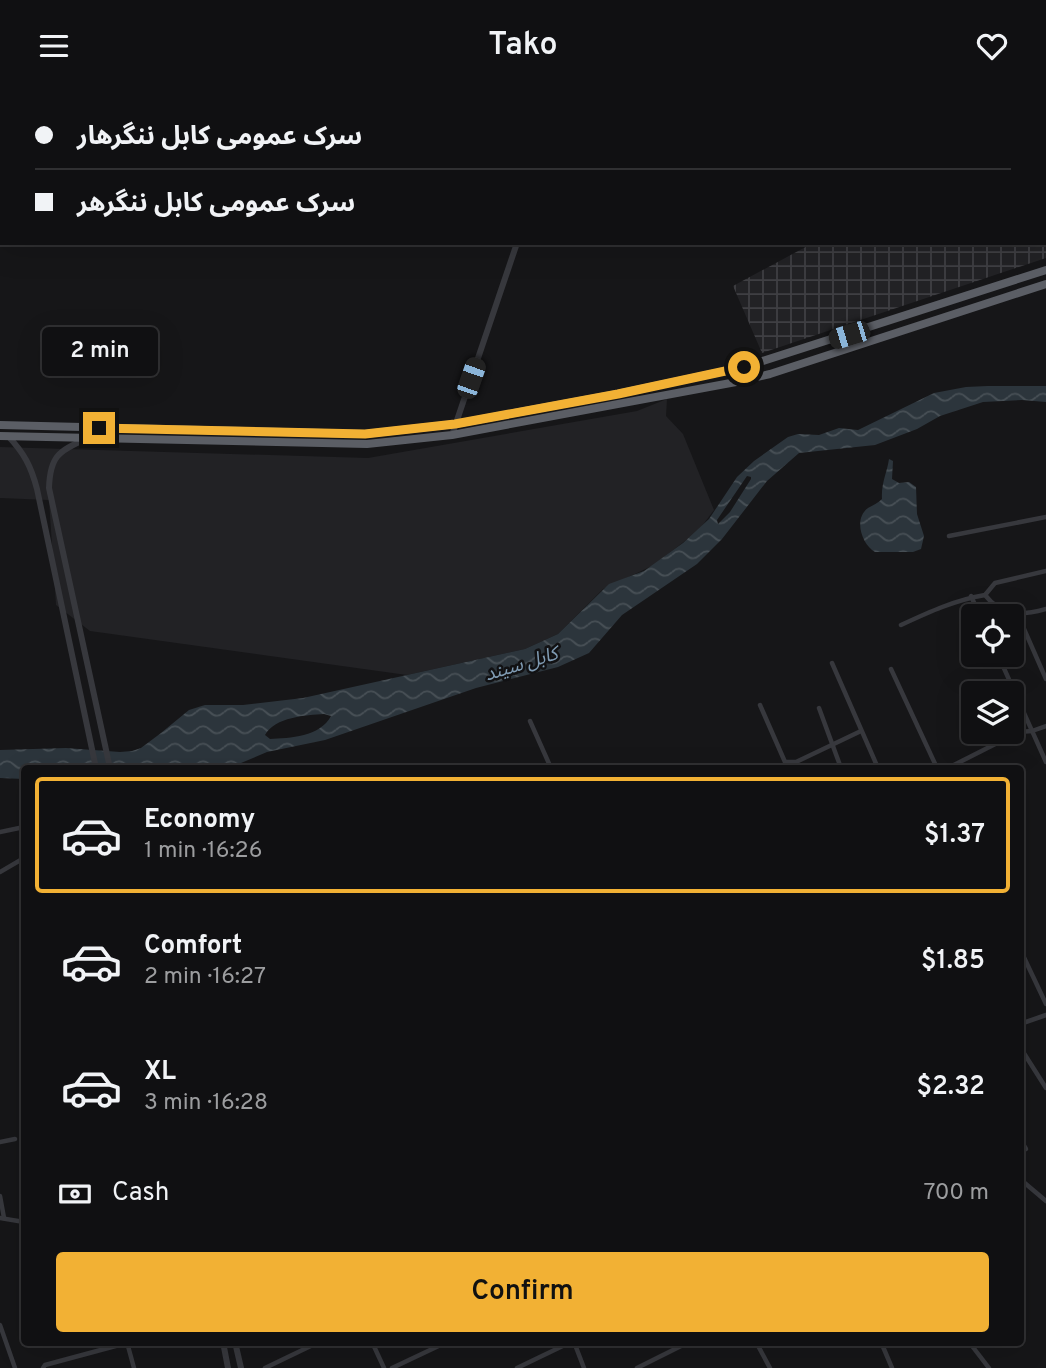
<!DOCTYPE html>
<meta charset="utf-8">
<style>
body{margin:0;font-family:Overpass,"Noto Sans Arabic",sans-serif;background:#1e1e20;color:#f1f3f6;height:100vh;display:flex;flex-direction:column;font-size:26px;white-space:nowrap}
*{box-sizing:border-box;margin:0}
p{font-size:23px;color:#9c9d9f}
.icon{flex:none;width:38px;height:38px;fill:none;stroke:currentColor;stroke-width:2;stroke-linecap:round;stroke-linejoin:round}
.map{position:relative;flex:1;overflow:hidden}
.panel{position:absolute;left:21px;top:674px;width:1003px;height:581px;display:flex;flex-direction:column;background:#101012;border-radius:7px;box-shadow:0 7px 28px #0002,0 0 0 2px #303032}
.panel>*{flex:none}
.guide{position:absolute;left:0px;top:0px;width:1046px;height:154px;box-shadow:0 7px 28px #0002,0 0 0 2px #303032;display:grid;align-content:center;height:154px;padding:0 35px;background:#101012}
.buttons{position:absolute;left:961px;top:513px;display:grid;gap:14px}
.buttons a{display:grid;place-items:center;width:63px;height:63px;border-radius:7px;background:#101012;box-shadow:0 7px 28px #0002,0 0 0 2px #303032;font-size:35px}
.end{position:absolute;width:32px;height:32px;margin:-16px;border:9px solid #f2b134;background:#111;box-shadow:0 0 0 4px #111}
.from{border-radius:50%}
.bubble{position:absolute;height:49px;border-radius:7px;background:#101012;box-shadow:0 7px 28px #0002,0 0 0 2px #303032;font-size:23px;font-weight:600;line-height:49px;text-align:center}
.car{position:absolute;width:21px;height:42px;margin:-21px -10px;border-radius:9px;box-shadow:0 0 5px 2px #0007;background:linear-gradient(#222 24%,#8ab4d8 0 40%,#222 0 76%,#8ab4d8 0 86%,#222 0)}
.guide b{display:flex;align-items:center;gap:24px;height:66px;font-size:26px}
.guide b+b{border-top:2px solid #303032}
.guide i{width:18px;height:18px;background:#f1f3f6}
ul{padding:12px 0 0;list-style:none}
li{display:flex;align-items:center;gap:21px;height:116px;margin:0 14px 10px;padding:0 21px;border:4px solid transparent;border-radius:7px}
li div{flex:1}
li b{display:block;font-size:26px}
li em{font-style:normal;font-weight:600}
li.active{border-color:#f2b134}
li>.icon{width:63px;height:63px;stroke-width:1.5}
.pay{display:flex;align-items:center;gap:18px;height:77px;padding:0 35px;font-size:26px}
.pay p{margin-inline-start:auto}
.action{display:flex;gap:14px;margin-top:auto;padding:14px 35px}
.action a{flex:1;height:80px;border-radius:7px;background:#f2b134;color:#111;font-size:28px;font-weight:600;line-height:80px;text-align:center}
header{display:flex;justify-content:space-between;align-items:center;height:91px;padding:0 35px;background:#101012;font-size:32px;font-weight:600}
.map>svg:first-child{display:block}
.built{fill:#222225}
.industrial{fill:url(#industrial-grid)}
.water{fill:url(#water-waves);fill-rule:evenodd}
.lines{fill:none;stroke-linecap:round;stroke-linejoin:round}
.minor{stroke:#37383d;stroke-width:4.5}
.tertiary{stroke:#37383d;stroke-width:6}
.trunk{stroke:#5b5e65;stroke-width:8}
.route{stroke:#f2b134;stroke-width:9}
.labels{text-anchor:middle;stroke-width:5;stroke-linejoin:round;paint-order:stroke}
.water-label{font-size:19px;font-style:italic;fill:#7f9bb3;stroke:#111113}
</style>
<header><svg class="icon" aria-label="menu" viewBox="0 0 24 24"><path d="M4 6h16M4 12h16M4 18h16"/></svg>Tako<svg class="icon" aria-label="heart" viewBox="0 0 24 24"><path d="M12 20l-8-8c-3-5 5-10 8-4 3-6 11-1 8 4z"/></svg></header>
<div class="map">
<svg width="1046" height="1277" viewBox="0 0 1046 1277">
<defs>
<pattern id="industrial-grid" width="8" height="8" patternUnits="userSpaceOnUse" patternTransform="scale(1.75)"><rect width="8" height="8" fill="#222225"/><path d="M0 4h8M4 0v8" fill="none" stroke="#3f3f43"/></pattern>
<pattern id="water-waves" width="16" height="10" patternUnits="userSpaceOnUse" patternTransform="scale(1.75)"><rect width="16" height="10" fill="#2c353c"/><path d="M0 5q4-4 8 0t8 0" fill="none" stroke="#485056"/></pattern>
</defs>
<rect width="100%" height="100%" fill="#161618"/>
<!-- built -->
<path class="built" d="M667 308 666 325 683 343 714 419 699 439 654 474 603 498 558 543 525 558 407 584 90 540 56 514 49 409 0 407V356L368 367 637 320Z"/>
<!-- industrial -->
<path class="industrial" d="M888 0H1046V167L762 262 733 195 813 152H1045V2Z"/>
<!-- water -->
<g class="water">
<path d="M988 295H1046V311L1022 309 983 311 940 325 917 338 875 354 799 362 767 390 722 448 697 473 622 524 589 562 558 576 476 597 325 649 267 661 241 672H208L174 677H24V688L0 687V659L66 657 120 661 132 660 141 657 161 642 189 619 205 614H243L303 607 525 558 558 543 609 493 644 480 683 452 709 428 737 386 754 370 788 346 798 343 819 344 839 337 858 339 934 302 966 296ZM747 385 751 386V388L730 421 718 433 717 429ZM324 623 331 625C320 646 290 647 270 648L265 644C275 626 306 624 324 623Z"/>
<path d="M889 368 893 370 892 388 899 392 909 391 916 396 917 423 924 445 921 458 913 461H875C862 454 853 428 868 417 873 414 878 412 882 408 881 392 887 382 889 368Z"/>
</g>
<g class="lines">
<!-- minor -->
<g class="minor">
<path d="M949 445 1046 426"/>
<path d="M985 504C1002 526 1021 525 1046 518"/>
<path d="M971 505 980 525"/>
<path d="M1017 522 1046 588"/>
<path d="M901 534C929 521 955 509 985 504L995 492 1046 480"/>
<path d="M998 564 1046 671"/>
<path d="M832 572 878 677"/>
<path d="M891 578 937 677"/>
<path d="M760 614 785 671H796L861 640"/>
<path d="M819 617 841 677"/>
<path d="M530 630 551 677"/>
<path d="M948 677 1019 641 1032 640 1046 635"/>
<path d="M0 741 24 736"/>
<path d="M0 781 24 767"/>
<path d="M1020 858 1046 913"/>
<path d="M1020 933 1046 924"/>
<path d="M1020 956 1046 997"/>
<path d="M1020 1048 1026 1058"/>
<path d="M0 1051 15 1048"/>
<path d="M1020 1088 1046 1110"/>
<path d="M0 1105 4 1127"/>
<path d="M0 1127 24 1131"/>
<path d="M0 1234 15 1277"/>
<path d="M372 1251 384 1277"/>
<path d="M574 1251 584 1277"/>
<path d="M756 1251 770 1277"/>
<path d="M881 1251 892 1277"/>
<path d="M969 1251 989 1277"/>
<path d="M43 1277 45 1274 123 1253 128 1255 134 1277"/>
<path d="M265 1277 319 1251"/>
<path d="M392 1277 447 1251"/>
<path d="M517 1277 571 1251"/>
<path d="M637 1277 689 1251"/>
</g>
<!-- tertiary -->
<g class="tertiary">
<path d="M535 2V0"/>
<path d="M452 344 517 152"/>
<path d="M8 345C24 362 31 375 37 398L96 677"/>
<path d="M86 348C58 360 50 366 49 397L110 677"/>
<path d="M223 1251 228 1277"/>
<path d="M235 1251 241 1277"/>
</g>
<!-- trunk -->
<g class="trunk">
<path d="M0 334 365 343 455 333 617 303 744 276 1046 179"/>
<path d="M0 345 367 353 452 344 736 291 770 283 1046 193"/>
</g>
</g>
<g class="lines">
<!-- route -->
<path class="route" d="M99 337 365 343 455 333 618 303 744 276"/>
</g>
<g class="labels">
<!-- water labels -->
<g class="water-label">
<text transform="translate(521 572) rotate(-17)" y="7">کابل سيند</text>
</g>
</g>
</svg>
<div class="buttons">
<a><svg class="icon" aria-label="locate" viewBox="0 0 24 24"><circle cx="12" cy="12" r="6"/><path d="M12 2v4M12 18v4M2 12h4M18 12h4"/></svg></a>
<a><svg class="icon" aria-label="layers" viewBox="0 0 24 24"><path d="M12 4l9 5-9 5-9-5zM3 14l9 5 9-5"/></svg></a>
</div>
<i class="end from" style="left:744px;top:276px"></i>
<i class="end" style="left:99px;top:337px"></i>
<div class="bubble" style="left:42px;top:236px;width:116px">2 min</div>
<i class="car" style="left:849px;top:244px;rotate:253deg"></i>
<i class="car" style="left:471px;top:287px;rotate:19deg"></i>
<div class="guide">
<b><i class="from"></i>سرک عمومی کابل ننگرهار</b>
<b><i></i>سرک عمومی کابل ننگرهر</b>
</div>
<section class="panel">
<ul>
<li class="active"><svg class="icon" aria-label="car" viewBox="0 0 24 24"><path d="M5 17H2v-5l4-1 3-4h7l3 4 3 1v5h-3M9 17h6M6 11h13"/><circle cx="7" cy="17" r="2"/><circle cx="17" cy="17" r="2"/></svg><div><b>Economy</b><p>1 min · 16:26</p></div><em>$1.37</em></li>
<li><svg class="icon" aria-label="car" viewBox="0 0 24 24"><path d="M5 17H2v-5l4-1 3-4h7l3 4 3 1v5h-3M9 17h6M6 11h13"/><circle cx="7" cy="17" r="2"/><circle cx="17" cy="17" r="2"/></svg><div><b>Comfort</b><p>2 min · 16:27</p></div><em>$1.85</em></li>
<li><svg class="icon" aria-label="car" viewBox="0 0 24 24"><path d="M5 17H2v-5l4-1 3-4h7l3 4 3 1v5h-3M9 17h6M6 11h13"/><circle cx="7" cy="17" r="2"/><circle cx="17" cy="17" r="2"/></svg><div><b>XL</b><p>3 min · 16:28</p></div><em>$2.32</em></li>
</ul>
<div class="pay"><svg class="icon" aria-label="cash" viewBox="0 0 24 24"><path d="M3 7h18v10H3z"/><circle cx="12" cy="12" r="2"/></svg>Cash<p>700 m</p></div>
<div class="action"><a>Confirm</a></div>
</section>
</div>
